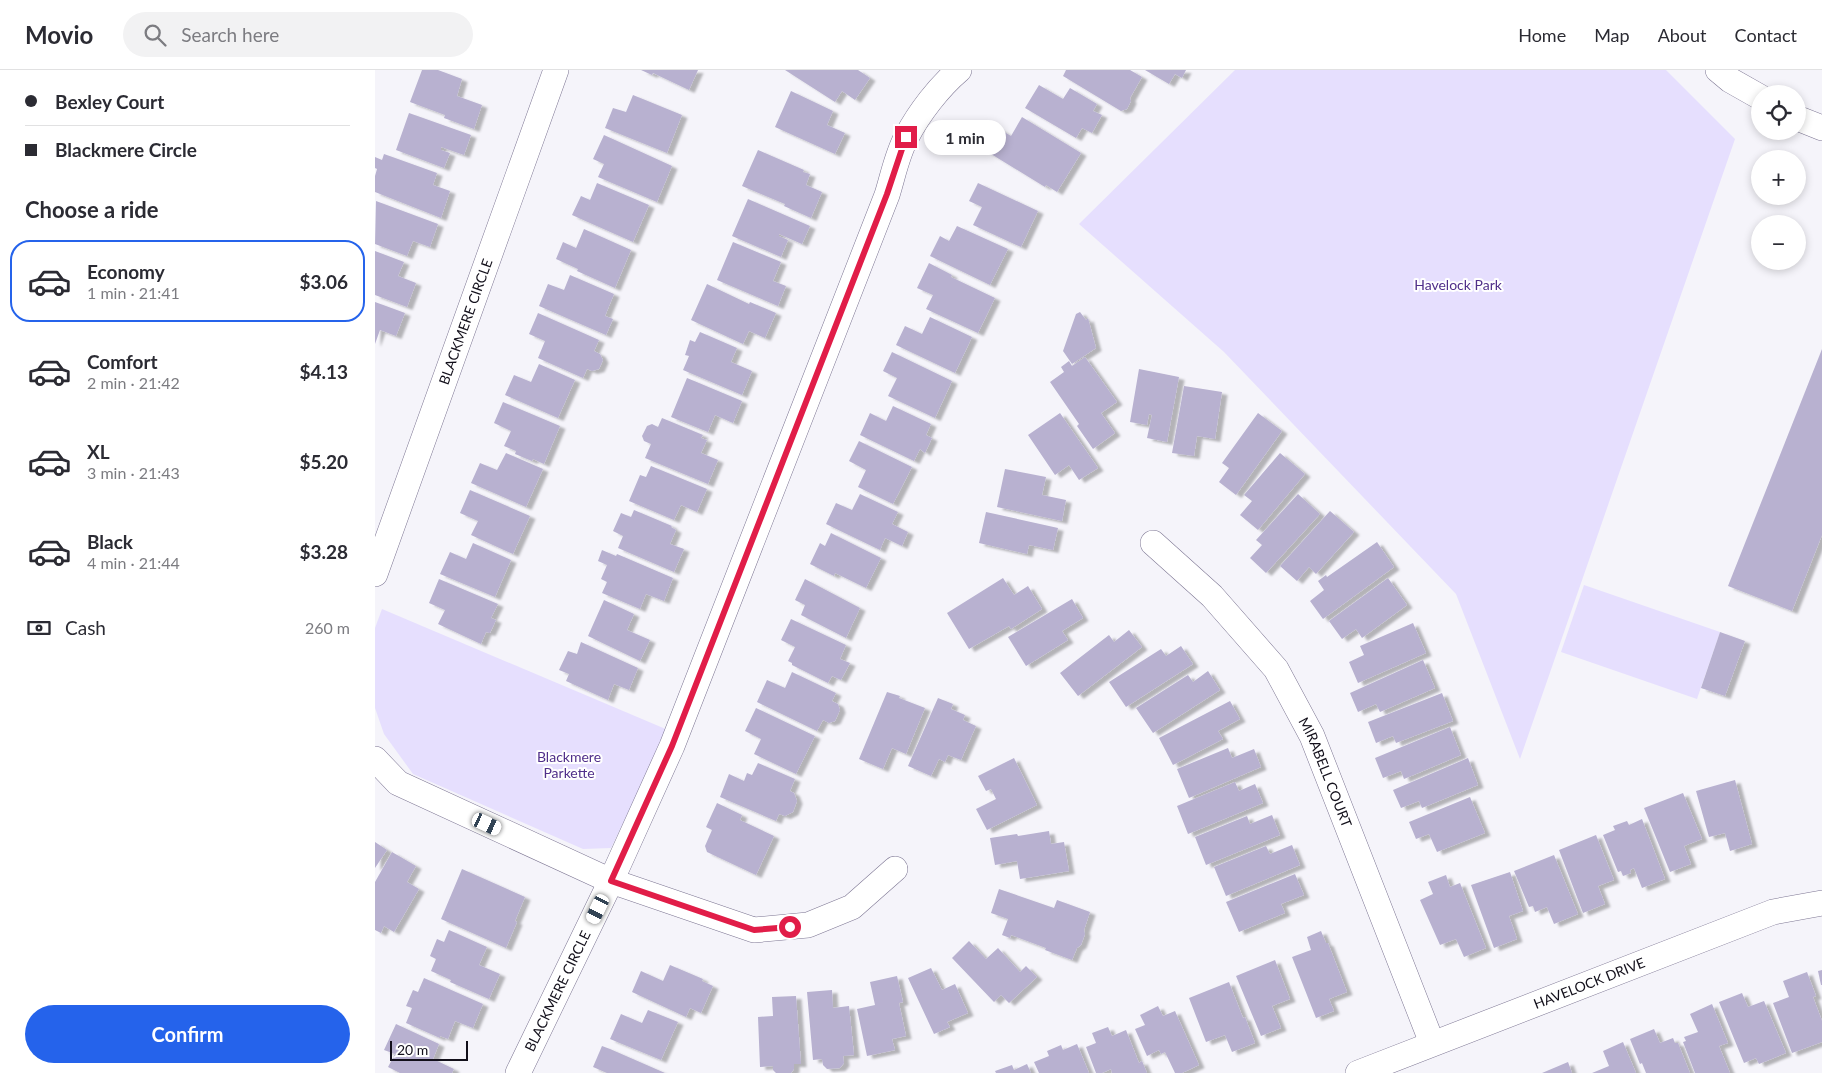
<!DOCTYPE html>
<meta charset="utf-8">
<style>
body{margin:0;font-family:Lato,sans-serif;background:#f2f2f3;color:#2b2b33;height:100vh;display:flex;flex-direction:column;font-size:19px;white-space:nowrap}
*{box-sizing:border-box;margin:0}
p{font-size:16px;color:#7c7c81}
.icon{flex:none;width:28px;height:28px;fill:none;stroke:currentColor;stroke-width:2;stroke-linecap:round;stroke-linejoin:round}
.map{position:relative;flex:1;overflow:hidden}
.side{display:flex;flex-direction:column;background:#fff;width:375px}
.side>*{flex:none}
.top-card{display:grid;align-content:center;height:110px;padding:0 25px;background:#fff}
.controls{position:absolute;left:1376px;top:15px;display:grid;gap:10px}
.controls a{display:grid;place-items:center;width:55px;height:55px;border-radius:50%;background:#fff;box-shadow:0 2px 8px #0003;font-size:25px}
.scale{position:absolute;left:15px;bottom:12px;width:78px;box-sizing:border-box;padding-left:5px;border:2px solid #120f1a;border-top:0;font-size:14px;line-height:18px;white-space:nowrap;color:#120f1a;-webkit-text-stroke:4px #fff;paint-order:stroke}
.end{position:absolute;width:22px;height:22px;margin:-11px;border:6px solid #e11d48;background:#fff;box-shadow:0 0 0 2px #fff}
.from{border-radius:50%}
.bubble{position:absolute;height:35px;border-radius:18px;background:#fff;box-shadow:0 2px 8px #0003;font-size:16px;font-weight:700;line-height:35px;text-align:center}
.car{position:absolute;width:15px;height:30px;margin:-15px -8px;border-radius:6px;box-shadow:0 0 4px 1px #0007;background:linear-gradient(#fff 24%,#345 0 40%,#fff 0 76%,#345 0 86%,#fff 0)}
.top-card b{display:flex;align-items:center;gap:18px;height:48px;font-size:19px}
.top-card b+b{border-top:1px solid #e1e1e2}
.top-card i{width:12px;height:12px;background:#2b2b33}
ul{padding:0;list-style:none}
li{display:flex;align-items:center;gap:15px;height:82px;margin:0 10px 8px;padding:0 15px;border:2px solid transparent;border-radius:20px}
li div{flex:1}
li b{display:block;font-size:19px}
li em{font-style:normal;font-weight:700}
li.on{border-color:#2563eb}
li>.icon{width:45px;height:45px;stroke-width:1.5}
h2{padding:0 25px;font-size:22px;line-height:60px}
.pay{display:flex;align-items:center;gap:12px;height:55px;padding:0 25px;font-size:19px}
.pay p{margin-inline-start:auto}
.cta{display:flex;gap:10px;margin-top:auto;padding:10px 25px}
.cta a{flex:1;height:58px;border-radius:30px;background:#2563eb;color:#fff;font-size:20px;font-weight:700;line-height:58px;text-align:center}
header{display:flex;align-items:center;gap:30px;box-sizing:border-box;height:70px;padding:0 25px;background:#fff;border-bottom:1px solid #e1e1e2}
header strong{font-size:24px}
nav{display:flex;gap:28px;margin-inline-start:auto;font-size:18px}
.search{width:350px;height:45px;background:#f2f2f3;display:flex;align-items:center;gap:12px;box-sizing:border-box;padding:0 18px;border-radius:28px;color:#7c7c81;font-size:19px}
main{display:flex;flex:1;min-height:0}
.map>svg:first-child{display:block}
.green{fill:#e6dffe}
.building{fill:#b8b1d0;filter:url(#shadow)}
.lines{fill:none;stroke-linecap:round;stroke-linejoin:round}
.minor-casing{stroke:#7d7693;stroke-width:26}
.minor{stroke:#fff;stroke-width:25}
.route{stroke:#e11d48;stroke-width:6}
.labels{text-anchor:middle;stroke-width:4;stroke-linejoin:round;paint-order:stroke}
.park-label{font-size:14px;fill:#502f8a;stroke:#fff}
.street-label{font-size:14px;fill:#120f1a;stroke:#fff}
</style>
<header>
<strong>Movio</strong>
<div class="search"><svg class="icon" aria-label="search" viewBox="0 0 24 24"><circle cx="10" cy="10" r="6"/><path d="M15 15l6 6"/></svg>Search here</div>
<nav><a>Home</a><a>Map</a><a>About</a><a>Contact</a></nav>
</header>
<main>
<section class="side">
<div class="top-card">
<b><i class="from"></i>Bexley Court</b>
<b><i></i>Blackmere Circle</b>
</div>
<h2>Choose a ride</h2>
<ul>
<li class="on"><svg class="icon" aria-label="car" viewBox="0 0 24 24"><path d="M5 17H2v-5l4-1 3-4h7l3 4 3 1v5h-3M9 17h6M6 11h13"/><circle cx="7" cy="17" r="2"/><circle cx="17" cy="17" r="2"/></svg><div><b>Economy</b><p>1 min · 21:41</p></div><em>$3.06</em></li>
<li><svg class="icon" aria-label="car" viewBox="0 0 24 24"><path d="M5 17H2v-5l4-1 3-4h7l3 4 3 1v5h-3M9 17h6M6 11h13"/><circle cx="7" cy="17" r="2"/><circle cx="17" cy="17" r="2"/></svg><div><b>Comfort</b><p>2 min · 21:42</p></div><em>$4.13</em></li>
<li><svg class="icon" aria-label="car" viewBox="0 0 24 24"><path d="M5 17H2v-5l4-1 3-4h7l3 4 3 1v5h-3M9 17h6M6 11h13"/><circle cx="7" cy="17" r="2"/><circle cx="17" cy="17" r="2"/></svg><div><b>XL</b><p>3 min · 21:43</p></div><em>$5.20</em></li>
<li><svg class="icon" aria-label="car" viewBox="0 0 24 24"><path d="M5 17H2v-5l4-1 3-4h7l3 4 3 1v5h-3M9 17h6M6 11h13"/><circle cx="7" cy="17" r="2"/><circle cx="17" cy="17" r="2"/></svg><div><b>Black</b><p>4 min · 21:44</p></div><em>$3.28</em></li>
</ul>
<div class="pay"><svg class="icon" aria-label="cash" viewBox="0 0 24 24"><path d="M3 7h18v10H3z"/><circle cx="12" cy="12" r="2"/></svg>Cash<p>260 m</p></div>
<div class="cta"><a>Confirm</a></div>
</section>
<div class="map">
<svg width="1447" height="1003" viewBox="0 0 1447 1003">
<defs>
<filter id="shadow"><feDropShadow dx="5.5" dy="3" stdDeviation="1" flood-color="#0004"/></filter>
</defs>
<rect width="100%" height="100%" fill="#f5f4fa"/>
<!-- green -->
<g class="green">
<path d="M860 0H1291L1360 69 1145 689 1081 524 849 282 704 154Z"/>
<path d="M1209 515 1345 562 1322 629 1186 582Z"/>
<path d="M7 539 293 660 236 778 208 779 38 704 9 664 0 638V558Z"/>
</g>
<!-- building -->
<g class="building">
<path d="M47 0H63L87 9 82 26 107 35 99 59 69 48 70 45 35 32Z"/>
<path d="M266 0H323L314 20 278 3 277 5Z"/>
<path d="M410 0H483L495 8 480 30 467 21 460 32Z"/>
<path d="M691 0H755L767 7 755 28 756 31 752 39 746 41 688 6Z"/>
<path d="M770 0H811L807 8 800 4 794 14Z"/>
<path d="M664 15 688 29 695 18 722 34 718 41 727 45 717 63 707 58 701 68 650 38Z"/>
<path d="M416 21 458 41 452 55 470 63 460 84 400 57Z"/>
<path d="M258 25 307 45 292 83 230 58 238 38 251 42Z"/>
<path d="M34 43 96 65 89 85 66 77V80L75 83 69 98 21 80Z"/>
<path d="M647 47 706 83 682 122 671 115 670 117 608 79 621 57 636 66Z"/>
<path d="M229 65 297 96 282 132 223 107 229 94 218 89Z"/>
<path d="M383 80 429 100 428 102 435 104 431 115 447 122 436 148 409 136 410 134 367 116Z"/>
<path d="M9 84 62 103 58 115 75 121 66 148 0 122V106L2 99 0 98V87L7 90Z"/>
<path d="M222 113 274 135 258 172 197 145 206 126 215 130Z"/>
<path d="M603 113 663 141 646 177 598 155 607 137 594 131Z"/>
<path d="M373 129 435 156 427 174 404 164V166L413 170 406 187 357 166Z"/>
<path d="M1 131 63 154 55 177 38 171 32 186 0 174Z"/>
<path d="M582 156 633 179 615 215 555 186 565 166 574 171Z"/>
<path d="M209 159 256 180 240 218 202 201 203 199 181 189 188 172 201 178Z"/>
<path d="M358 172 406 192 398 211 411 216 403 236 342 210Z"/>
<path d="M0 181 29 192 23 206 41 213 32 237 0 225Z"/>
<path d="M554 193 577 205 576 207 620 228 603 263 551 239 558 225 542 218Z"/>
<path d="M195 205 239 224 230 246 238 249 231 265 164 236 173 214 189 220Z"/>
<path d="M332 214 374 234 375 232 401 243 390 268 374 261 368 274 316 250Z"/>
<path d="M0 232 30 243 21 266 5 260 0 274Z"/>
<path d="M705 242 711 250 713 248 721 278 697 294 688 281 701 244Z"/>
<path d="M163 243 224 270 219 281 225 284 228 290 224 299 217 301 212 299 208 308 163 288 170 271 154 264Z"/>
<path d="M555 247 597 267 580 303 521 275 530 256 547 264Z"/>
<path d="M325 262 362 278 356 292 377 301 367 325 308 300 314 286 310 285 315 270 320 272Z"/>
<path d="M1447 279V465L1417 541 1353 516Z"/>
<path d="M517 282 577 311 560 348 513 326 522 308 508 301Z"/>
<path d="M710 287 742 332 726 343 740 363 718 379 702 356 704 354 675 312 689 302 686 297 694 291 697 296Z"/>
<path d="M164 294 200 310 183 348 130 325 139 305 156 312Z"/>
<path d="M764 299 804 307 792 372 772 368 777 345 774 344 772 355 755 352Z"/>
<path d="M312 308 367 331 358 353 340 345 333 362 296 347Z"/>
<path d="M809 316 847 322 840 369 822 366 819 386 797 383Z"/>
<path d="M128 332 185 356 169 394 158 389 157 391 140 384 141 381 129 376 136 361 119 353Z"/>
<path d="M518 336 556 354 551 365 557 368 550 383 545 379 539 391 485 365 495 343 511 351Z"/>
<path d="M685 343 723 398 704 410 694 395 680 405 653 365Z"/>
<path d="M883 343 907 361 861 425 844 412 854 398 847 393Z"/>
<path d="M287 348 328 365 326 368 332 370 326 383 343 390 333 414 270 388 276 374 269 371 267 366 272 356 277 354 283 357Z"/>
<path d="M484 371 537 397 518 434 483 417 491 400 474 391Z"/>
<path d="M131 383 168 399 151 437 96 413 105 393 122 400Z"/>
<path d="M905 383 930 404 883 460 865 445 877 431 869 425Z"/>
<path d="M276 396 332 419 322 442 306 435 299 450 254 431 265 405 271 407Z"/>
<path d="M630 399 671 407 667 425 691 430 687 451 622 437Z"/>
<path d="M95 420 155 446 138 484 96 465 103 451 85 443Z"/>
<path d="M485 424 523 442 517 454 533 462 527 476 510 468 505 480 451 454 461 433 477 440Z"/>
<path d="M923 424 945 444 891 503 875 488 887 475 881 470Z"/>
<path d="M259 440 297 456 296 457 301 460 295 474 309 479 299 502 243 478 248 466 238 461 246 443 256 447Z"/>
<path d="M955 441 979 462 941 504 934 497 922 511 905 496Z"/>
<path d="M611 442 683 458 678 480 654 475 652 484 604 473Z"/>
<path d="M456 463 506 488 491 518 460 503 459 506 435 494 445 473 450 476Z"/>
<path d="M1002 472 1019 497 948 549 935 531 949 520 943 511 951 505 952 507Z"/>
<path d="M98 473 136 490 120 527 65 504 75 482 91 489Z"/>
<path d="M227 480 241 486 242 484 298 508 289 531 271 524 265 539 227 523 232 512 226 509 232 495 223 491Z"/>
<path d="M628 508 639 525 653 516 667 539 636 559 634 556 594 579 572 543Z"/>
<path d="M1013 508 1032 535 987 568 981 559 967 569 954 551Z"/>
<path d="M64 509 123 534 116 548 121 550 115 563 111 562 106 574 63 554 70 540 54 533Z"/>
<path d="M430 509 485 538 471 568 426 545 430 535 420 530Z"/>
<path d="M697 529 708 548 687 561 693 570 651 596 633 567Z"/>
<path d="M229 530 259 544 252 560 275 570 265 591 213 566Z"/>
<path d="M416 549 471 575 465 589 475 593 466 610 457 606 453 613 417 595V593L413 591 420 577 406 570Z"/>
<path d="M1038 553 1051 583 983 613 974 592 989 585 985 576Z"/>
<path d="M754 560 767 577 703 626 685 603 734 565 739 572Z"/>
<path d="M1345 562 1370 571 1350 626 1326 618Z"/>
<path d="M206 572 263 598 254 620 239 614 233 630 191 611 194 604 184 600 193 581 202 584Z"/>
<path d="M806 576 818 594 751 637 734 612 786 579 791 586Z"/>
<path d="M1048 590 1060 618 1005 642 1001 634 983 642 975 623Z"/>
<path d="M833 601 845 620 778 663 761 638 813 605 818 612Z"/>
<path d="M417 602 461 623 457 631 463 634 465 640 460 651 454 653 448 650 442 661 382 632 392 610 410 618Z"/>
<path d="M512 622 525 626 524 628 550 638 531 684 517 678 508 699 484 689Z"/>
<path d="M1067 623 1078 651 1021 673 1018 666 1001 673 993 652Z"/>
<path d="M563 628 578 634 576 639 590 645 588 650 601 656 586 690 573 685 570 692 564 689 556 706 533 696Z"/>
<path d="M855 631 865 649 843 661 848 669 798 695 784 668Z"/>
<path d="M381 638 440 666 421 704 379 684 386 669 370 661Z"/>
<path d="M1075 657 1086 685 1029 709 1026 701 1008 708 1000 688Z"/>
<path d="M853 678 857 688 879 679 886 697 814 728 802 699Z"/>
<path d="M639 688 662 735 612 760 601 739 621 729 616 719 611 721 603 706Z"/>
<path d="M1093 688 1103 715 1047 738 1044 731 1026 738 1018 720Z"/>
<path d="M383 693 420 709 415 721 419 723 422 731 418 742 410 746 404 744 401 751 345 727 354 704 369 711 372 703 377 705Z"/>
<path d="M1360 710 1377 774 1355 781 1350 763 1334 767 1321 721Z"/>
<path d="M860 712 864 721 880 714 888 733 813 764 802 736Z"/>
<path d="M1308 723 1327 769 1309 776 1316 794 1295 802 1269 738Z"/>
<path d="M1095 727 1110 763 1062 782 1054 764 1041 769 1034 752Z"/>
<path d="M342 733 367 745 365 750 399 766 381 805 332 782 330 776 337 760 331 757Z"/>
<path d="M897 745 905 765 831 795 820 767 872 746 875 754Z"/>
<path d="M1267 749 1290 809 1267 818 1259 798 1255 800 1256 803 1248 806 1246 801 1243 802 1228 765 1240 760 1238 756 1252 751 1254 755Z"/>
<path d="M674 761 676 774 689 772 694 801 645 809 642 791 620 795 615 768 642 764 643 766Z"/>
<path d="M1221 765 1239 810 1223 816 1230 834 1208 843 1184 780Z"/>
<path d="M0 772 12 780 0 798Z"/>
<path d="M917 775 925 795 851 826 839 797 891 776 895 784Z"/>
<path d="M17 782 41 796 32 812 44 819 19 862 9 856 6 863 0 860V812Z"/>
<path d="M1179 785 1203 844 1179 854 1172 837 1160 842 1158 836 1154 837 1139 801Z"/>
<path d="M87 799 150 827 140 851 142 852 131 878 66 849Z"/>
<path d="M1135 802 1148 841 1134 846 1142 869 1119 878 1096 815Z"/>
<path d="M920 804 929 825 906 834 910 843 864 862 851 832Z"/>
<path d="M1071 805 1075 817 1085 813 1111 878 1089 887 1081 869 1065 875 1045 830 1058 824 1053 812Z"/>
<path d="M624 819 679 838 682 830 715 842 709 860 710 864 706 875 702 878 697 890 670 880 671 878 636 865 635 868 627 865 633 849 616 843Z"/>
<path d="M74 860 112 877 104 895 125 904 114 929 75 912 76 910 56 901 61 889 55 886 62 869 69 872Z"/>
<path d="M946 861 951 873H953L972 922 954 929 959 941 941 948 917 887 936 880 932 867Z"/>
<path d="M594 871 611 889 623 878 645 902 651 896 662 907 634 933 626 925 619 932 577 888Z"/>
<path d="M900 890 915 929 897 936 906 958 886 966 861 906Z"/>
<path d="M295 895 328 909 327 911 338 916 326 943 315 938 311 947 257 922 266 901 288 911Z"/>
<path d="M556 898 567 920 580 914 593 943 572 952 575 957 559 964 533 908Z"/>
<path d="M1447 900V915H1446L1443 901Z"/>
<path d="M1432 902 1441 926 1438 927 1447 951V972L1417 983 1398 933 1414 927 1408 911Z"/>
<path d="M522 906 528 932 524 933 531 966 517 969 520 980 492 986 482 939 500 935 495 912Z"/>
<path d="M49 908 108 934 98 958 80 951 73 969 65 966V968L31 953 37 938 31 936 38 920 43 922Z"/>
<path d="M854 912 868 948 870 947 880 973 857 982 850 965 831 972 814 928Z"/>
<path d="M457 920 458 938 474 936 479 985 468 986 469 993 465 998 452 999 448 995 447 989 438 990 432 922Z"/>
<path d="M1367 923 1373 937 1389 931 1411 983 1384 994 1381 988 1369 993 1344 932Z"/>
<path d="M421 926 426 994H419V999L416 1003H401L398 1000V996L385 997 383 947 398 946 397 927Z"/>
<path d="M1337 934 1353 973 1344 976 1355 1003H1320L1308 972 1311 971 1309 967 1323 962 1315 944Z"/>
<path d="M783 936 788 946 800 941 824 995 807 1003H800L790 982 786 984 784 980 772 986 760 959 770 955 765 945Z"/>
<path d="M273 940 303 952 286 990 235 969 246 944 267 953Z"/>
<path d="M21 954 64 974 58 989 79 999 77 1003H25L13 997 20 984 9 980Z"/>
<path d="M733 957 737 966 751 960 764 993 767 991 772 1003H737L736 999 727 1003H721L711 977 721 973 717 963Z"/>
<path d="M1279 959 1285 973 1298 968 1300 973H1303L1315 1003H1271L1267 993 1265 994 1255 969Z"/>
<path d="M1248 972 1261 1003H1217L1234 996 1228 981Z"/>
<path d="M702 974 714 1003H664L659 992 674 986 672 981 686 975 688 980Z"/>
<path d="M227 976 235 979 290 1003H232L218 997Z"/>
<path d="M1193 992 1197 1003H1167Z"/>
<path d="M652 994 656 1003H621L620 1001 637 995 639 1000Z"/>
</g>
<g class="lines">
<defs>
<g id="minor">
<path d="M1343 0 1355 10 1385 27"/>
<path d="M1422 48 1447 58"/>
<path id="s1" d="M778 473 837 526 901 599 937 666 1057 973"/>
<path id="s2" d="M0 504 181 0"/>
<path d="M0 689 23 713 236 811 379 860 433 855 477 837 520 799"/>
<path id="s3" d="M143 1003 236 811 297 676 512 125C518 106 522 84 532 66 544 43 564 17 584 0"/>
<path id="s4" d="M983 1003 1398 842 1447 833"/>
</g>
</defs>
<!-- minor casing -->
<use href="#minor" class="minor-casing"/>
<!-- minor -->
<use href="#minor" class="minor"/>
</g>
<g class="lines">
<!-- route -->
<path class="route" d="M415 857 379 860 236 811 297 676 512 124 531 67"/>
</g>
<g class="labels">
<!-- park labels -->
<g class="park-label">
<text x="1083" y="220">Havelock Park</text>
<text x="194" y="692">Blackmere<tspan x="194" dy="16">Parkette</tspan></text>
</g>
<!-- street labels -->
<g class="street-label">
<text dy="5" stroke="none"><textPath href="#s2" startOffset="268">BLACKMERE CIRCLE</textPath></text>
<text dy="5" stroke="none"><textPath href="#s1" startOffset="291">MIRABELL COURT</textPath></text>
<text dy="5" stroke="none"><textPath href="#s4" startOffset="248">HAVELOCK DRIVE</textPath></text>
<text dy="5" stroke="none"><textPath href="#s3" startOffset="91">BLACKMERE CIRCLE</textPath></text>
</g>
</g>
</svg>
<div class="controls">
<a><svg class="icon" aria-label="locate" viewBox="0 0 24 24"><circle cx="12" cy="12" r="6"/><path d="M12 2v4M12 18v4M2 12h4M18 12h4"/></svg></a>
<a>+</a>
<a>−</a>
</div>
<div class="scale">20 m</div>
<i class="end from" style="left:415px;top:857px"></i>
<i class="end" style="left:531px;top:67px"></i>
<div class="bubble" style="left:549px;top:50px;width:82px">1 min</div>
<i class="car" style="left:112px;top:754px;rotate:115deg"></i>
<i class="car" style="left:223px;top:839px;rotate:206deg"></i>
</div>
</main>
